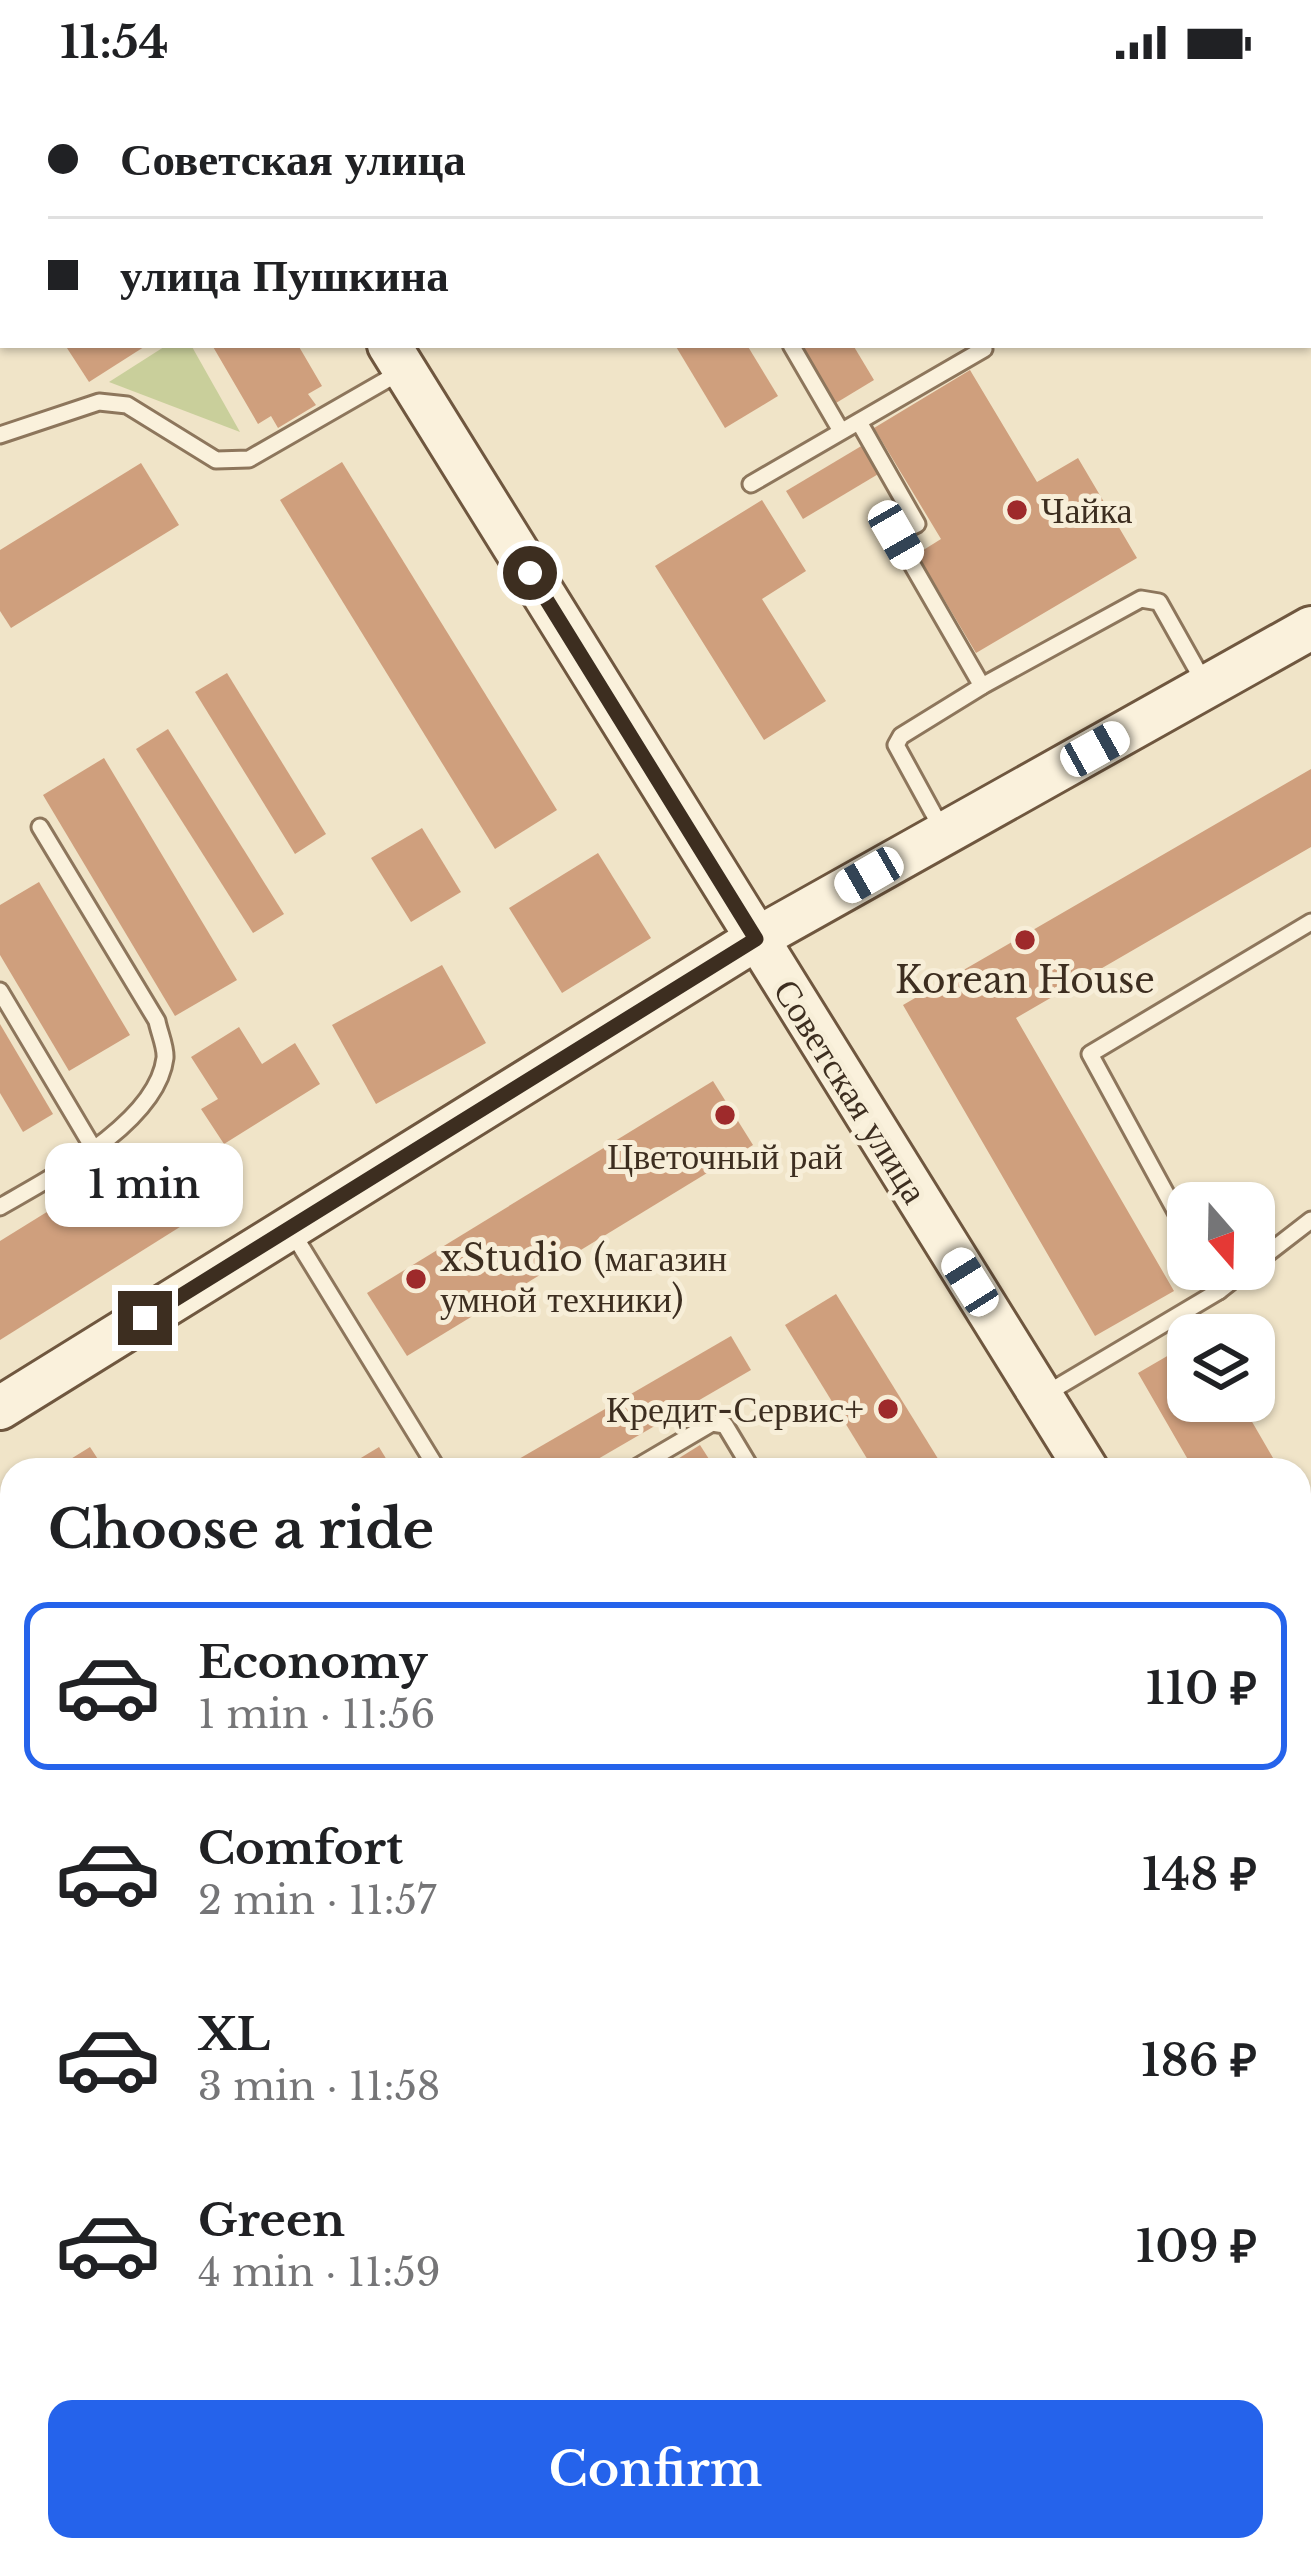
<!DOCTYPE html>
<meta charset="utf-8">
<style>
body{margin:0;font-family:"Libre Baskerville",serif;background:#f6f6f6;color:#202124;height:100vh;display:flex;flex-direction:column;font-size:45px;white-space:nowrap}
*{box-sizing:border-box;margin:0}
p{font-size:39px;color:#757577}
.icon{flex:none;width:66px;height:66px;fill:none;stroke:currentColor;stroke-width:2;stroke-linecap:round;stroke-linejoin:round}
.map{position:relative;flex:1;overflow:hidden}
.drawer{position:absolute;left:0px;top:1374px;width:1311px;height:1104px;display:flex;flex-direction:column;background:#fff;border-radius:36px 36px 0 0;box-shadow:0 3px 9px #0004}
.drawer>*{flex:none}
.guide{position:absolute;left:0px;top:0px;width:1311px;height:264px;box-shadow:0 3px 9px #0004;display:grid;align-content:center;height:264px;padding:0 48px;background:#fff}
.needle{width:78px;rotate:160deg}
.tools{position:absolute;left:1167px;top:1098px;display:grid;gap:24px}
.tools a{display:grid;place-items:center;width:108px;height:108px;border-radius:24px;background:#fff;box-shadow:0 3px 9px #0004;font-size:60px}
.end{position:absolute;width:54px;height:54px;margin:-27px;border:15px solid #3d2e20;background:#fff;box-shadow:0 0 0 6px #fff}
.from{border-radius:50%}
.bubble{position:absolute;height:84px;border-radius:24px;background:#fff;box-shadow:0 3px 9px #0004;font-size:39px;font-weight:600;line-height:84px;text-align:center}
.car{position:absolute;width:36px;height:72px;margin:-36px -18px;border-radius:15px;box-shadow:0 0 9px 3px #0007;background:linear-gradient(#fff 24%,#345 0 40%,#fff 0 76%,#345 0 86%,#fff 0)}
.guide b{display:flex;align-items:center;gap:42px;height:114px;font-size:45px}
.guide b+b{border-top:3px solid #e0e0e0}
.guide i{width:30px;height:30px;background:#202124}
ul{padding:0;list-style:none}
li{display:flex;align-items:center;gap:36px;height:168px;margin:0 24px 18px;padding:0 24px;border:6px solid transparent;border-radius:24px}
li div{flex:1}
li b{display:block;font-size:45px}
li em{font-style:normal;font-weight:600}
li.current{border-color:#2563eb}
li>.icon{width:108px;height:108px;stroke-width:1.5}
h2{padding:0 48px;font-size:54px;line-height:144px}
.action{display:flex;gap:24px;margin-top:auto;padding:24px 48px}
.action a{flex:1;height:138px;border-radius:24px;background:#2563eb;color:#fff;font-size:48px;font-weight:600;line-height:138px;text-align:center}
.status{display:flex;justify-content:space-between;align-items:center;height:84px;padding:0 60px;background:#fff;direction:ltr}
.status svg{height:33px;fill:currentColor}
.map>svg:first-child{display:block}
.green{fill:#c9cf9b}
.building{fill:#cf9f7d}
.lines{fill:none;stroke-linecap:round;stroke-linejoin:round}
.lane-casing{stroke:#8d765c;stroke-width:21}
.street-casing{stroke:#8d765c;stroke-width:36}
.secondary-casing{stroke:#6f573f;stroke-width:48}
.lane{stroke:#faf1dc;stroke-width:15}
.street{stroke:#faf1dc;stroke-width:30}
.secondary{stroke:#faf1dc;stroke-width:42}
.route{stroke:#3d2e20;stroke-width:15}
.poi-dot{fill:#9e2a2b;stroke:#f7eed8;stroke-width:4.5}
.labels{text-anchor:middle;stroke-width:10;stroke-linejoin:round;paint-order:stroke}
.poi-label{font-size:36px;fill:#3d2e20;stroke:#f7eed8;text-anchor:start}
.street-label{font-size:36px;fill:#3d2e20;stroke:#f7eed8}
</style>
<div class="status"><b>11:54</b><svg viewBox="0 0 49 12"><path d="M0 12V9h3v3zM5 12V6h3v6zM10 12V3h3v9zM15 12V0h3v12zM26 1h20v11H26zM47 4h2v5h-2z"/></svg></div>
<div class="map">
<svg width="1311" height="2478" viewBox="0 0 1311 2478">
<rect width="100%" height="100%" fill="#f0e4c8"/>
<!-- green -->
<path class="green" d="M167 261H191L240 348 109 298Z"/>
<!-- building -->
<g class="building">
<path d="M65 261H147L89 298Z"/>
<path d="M212 261H298L322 302 308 310 316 321 278 344 271 332 258 340Z"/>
<path d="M675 261H747L778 312 725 344Z"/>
<path d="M802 261H853L874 296 836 319Z"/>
<path d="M970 286 1037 398 1078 374 1137 474 976 569 917 470 941 455 874 344Z"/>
<path d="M863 361 880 389 803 435 786 407Z"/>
<path d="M342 378 557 726 495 765 280 416Z"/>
<path d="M141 379 179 441 11 544 0 527V466Z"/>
<path d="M762 416 806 487 762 515 826 617 764 656 655 482Z"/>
<path d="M227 589 326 750 295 770 195 608Z"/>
<path d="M168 645 284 830 253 849 136 665Z"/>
<path d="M104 674 237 896 175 932 43 711Z"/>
<path d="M1311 685V763L1016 934 1174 1207 1095 1252 903 921Z"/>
<path d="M422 744 461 808 411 838 371 774Z"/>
<path d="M598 769 651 854 562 909 509 824Z"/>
<path d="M39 798 130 951 69 987 0 871V821Z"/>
<path d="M442 881 486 959 376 1020 332 941Z"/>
<path d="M0 940 53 1030 23 1048 0 1009Z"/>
<path d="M239 943 262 980 295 959 320 1000 224 1060 201 1025 218 1015 191 973Z"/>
<path d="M713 997 753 1061 407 1272 367 1209Z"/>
<path d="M147 1066 191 1136 0 1256V1157Z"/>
<path d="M836 1210 945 1386H874L785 1241Z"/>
<path d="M731 1252 751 1286 579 1386H500Z"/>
<path d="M1188 1260V1317H1240L1280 1386H1194L1138 1289Z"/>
<path d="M700 1361 716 1386H660Z"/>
<path d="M90 1363 105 1386H53Z"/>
<path d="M379 1363 393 1386H341Z"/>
<path d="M12 1412V1488L0 1496V1420Z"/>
<path d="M1299 1418 1311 1439V1586L1299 1566Z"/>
<path d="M12 1765V1821L0 1828V1772Z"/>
<path d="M1311 1909V2009L1299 1989V1916Z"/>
<path d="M0 2030 12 2049V2215L0 2197Z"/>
<path d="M224 2466H352L332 2478H204Z"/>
<path d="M583 2466H611L617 2478H561Z"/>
<path d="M714 2466H806L786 2478H721Z"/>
<path d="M924 2466H990L996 2475 1011 2466H1147L1128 2478H931Z"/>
</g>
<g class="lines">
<defs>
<g id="lane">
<path d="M818 0 820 3"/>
<path d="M1262 3 1267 0"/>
<path d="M791 261 841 347"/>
<path d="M859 338 917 440 895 451 982 602"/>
<path d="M0 351 99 318 127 321 216 376 249 375 402 287"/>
<path d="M751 400 984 265"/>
<path d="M943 747 896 661 901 652 982 602 1141 515 1159 518 1205 600"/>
<path d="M0 907 95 1067"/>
<path d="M0 1123C50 1094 157 1039 165 974 166 963 159 948 157 937L40 743"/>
<path d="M292 1148 438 1386"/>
<path d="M1188 1150 1090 970 1311 838"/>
<path d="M1254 1180 1311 1136"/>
<path d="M1207 1185 1219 1207"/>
<path d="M1044 1311 1219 1207 1247 1185"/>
<path d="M632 1386 712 1339 725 1341 752 1386"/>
<path d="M0 1575 12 1567"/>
<path d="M0 1638 12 1658"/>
<path d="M0 1760 12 1753"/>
<path d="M1299 2090 1311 2110"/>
<path d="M0 2216 12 2236"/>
<path d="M0 2439 12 2432"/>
<path d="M106 2478 126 2466"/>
<path d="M389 2478 408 2466"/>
<path d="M538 2478 558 2466"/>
</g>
<path id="street" d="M320 3 325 0"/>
<g id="secondary">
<path d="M227 0 229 3"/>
<path d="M389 261 1087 1386"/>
<path d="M0 1324 756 855 1311 544"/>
<path d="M1299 1726 1311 1745"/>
</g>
</defs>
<!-- lane casing -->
<use href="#lane" class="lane-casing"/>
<!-- street casing -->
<use href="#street" class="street-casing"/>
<!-- secondary casing -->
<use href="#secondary" class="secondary-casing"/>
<!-- lane -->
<use href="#lane" class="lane"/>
<!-- street -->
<use href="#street" class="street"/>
<!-- secondary -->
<use href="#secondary" class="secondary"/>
</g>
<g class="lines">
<!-- route -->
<path class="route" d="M145 1234 756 855 530 489"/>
</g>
<!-- markers -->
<g class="poi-dot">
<circle cx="1017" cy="426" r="12"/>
<circle cx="1025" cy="856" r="12"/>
<circle cx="725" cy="1031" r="12"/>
<circle cx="416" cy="1195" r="12"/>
<circle cx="888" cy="1325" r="12"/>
</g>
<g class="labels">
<!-- poi labels -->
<g class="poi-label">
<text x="1041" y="439">Чайка</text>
<text x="1025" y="909" text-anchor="middle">Korean House</text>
<text x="725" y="1085" text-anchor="middle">Цветочный рай</text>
<text x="440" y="1187">xStudio (магазин<tspan x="440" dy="41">умной техники)</tspan></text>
<text x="864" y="1338" text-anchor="end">Кредит-Сервис+</text>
</g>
<!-- street labels -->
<g class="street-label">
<text transform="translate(851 1007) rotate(58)" y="13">Советская улица</text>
</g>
</g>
</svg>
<div class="tools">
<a><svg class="needle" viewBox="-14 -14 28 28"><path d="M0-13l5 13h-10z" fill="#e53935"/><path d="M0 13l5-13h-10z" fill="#757577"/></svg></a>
<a><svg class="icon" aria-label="layers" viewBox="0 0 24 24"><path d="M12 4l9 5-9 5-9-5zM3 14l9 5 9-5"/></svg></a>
</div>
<i class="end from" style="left:530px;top:489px"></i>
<i class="end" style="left:145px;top:1234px"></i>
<div class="bubble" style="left:45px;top:1059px;width:198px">1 min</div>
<i class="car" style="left:896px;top:451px;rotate:150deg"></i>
<i class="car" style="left:1095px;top:665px;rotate:61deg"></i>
<i class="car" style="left:869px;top:791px;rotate:240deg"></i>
<i class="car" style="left:970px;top:1198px;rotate:328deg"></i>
<div class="guide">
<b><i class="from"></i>Советская улица</b>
<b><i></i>улица Пушкина</b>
</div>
<section class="drawer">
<h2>Choose a ride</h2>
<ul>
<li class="current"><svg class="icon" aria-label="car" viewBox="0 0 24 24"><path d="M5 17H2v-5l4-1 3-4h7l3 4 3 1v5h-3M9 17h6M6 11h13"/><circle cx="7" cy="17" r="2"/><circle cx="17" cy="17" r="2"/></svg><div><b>Economy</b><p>1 min · 11:56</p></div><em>110 ₽</em></li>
<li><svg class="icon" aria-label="car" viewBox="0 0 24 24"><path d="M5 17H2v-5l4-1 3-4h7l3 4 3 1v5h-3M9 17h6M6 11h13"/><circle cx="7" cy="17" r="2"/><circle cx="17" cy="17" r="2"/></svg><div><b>Comfort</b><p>2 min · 11:57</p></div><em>148 ₽</em></li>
<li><svg class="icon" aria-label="car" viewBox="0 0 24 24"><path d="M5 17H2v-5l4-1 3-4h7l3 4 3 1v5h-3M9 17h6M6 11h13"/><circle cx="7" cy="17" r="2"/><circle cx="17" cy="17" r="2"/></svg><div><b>XL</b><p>3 min · 11:58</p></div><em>186 ₽</em></li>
<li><svg class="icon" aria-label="car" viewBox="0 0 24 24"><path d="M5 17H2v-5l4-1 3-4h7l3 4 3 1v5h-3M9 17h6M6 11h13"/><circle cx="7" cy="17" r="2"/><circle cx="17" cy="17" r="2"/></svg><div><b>Green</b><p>4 min · 11:59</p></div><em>109 ₽</em></li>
</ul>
<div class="action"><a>Confirm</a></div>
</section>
</div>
